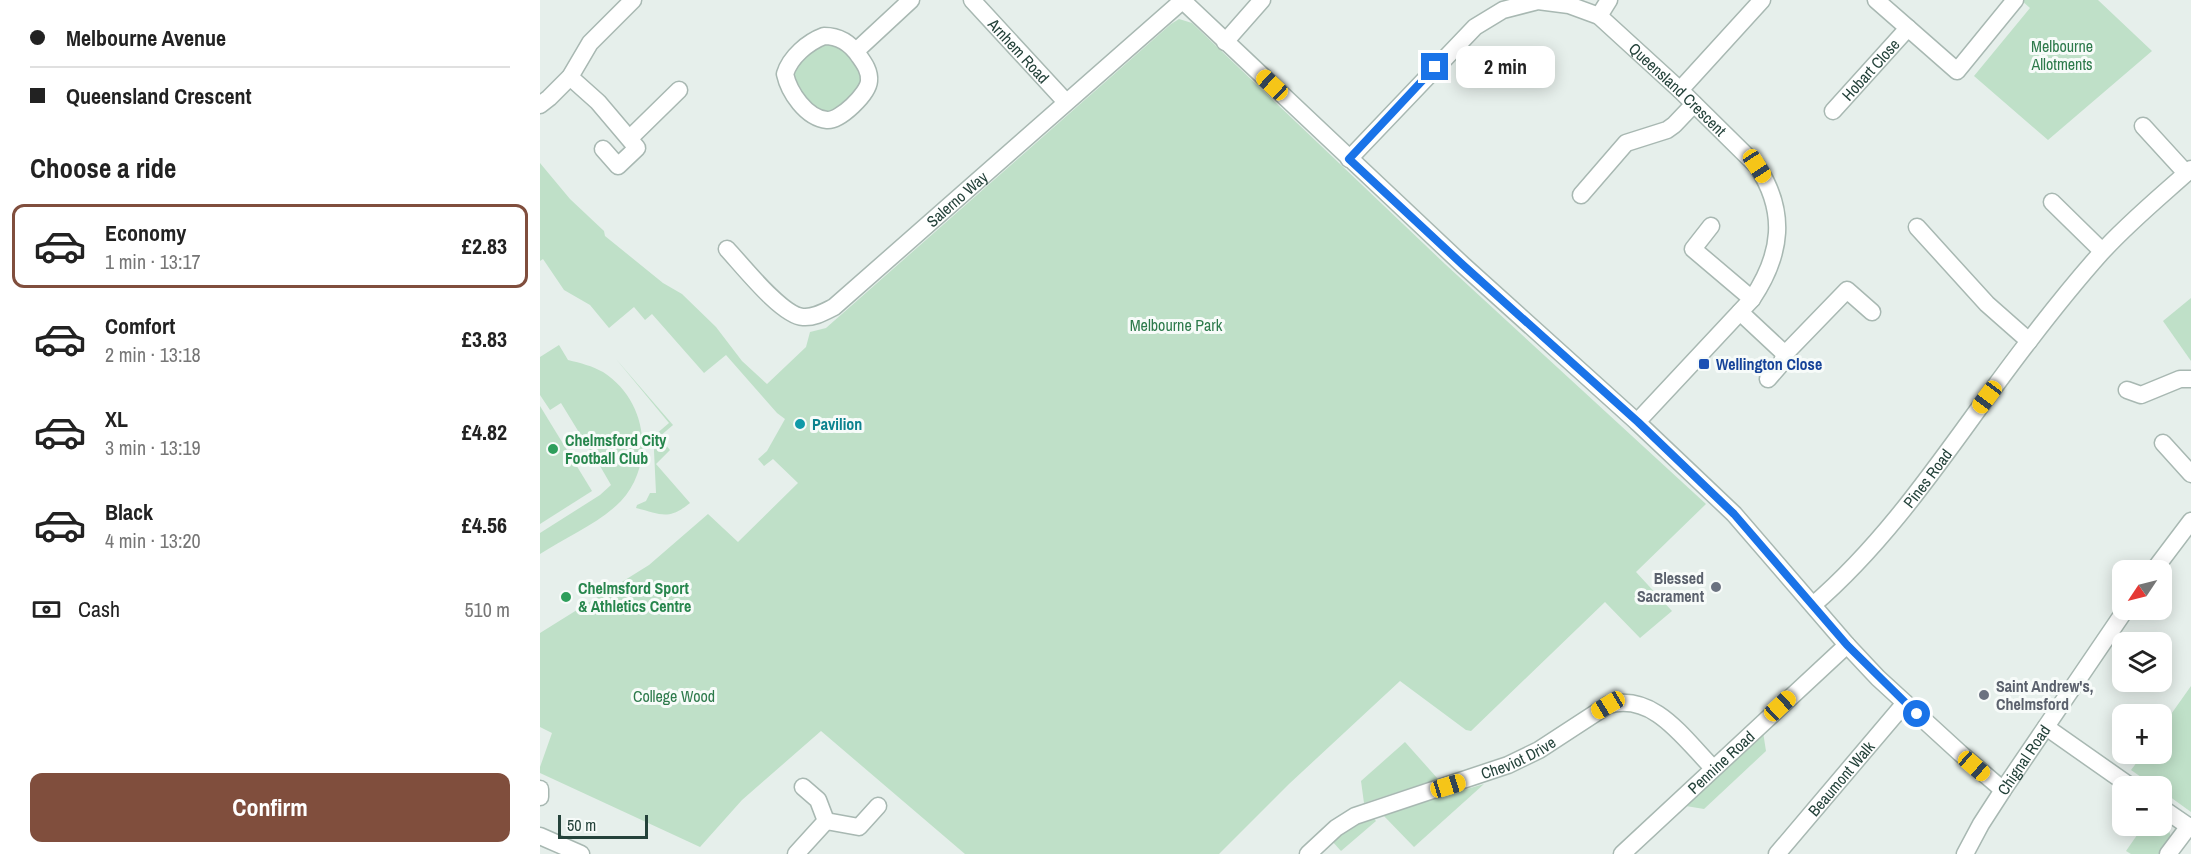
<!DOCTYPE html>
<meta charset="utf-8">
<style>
body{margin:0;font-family:"Archivo Narrow",sans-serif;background:#f2f2f2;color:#222;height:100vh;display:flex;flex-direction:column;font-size:22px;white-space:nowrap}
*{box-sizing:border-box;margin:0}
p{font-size:20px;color:#767676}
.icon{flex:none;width:33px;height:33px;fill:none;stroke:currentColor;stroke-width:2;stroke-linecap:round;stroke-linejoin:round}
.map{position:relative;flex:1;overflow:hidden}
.side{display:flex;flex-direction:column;background:#fff;width:540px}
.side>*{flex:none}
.top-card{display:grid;align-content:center;height:132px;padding:0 30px;background:#fff}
.needle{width:39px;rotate:235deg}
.fabs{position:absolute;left:1572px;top:560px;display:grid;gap:12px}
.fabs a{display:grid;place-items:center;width:60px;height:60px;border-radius:12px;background:#fff;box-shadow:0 3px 15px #0003;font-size:30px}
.scale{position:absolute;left:18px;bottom:15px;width:90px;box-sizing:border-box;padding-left:6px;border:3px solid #24423a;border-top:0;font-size:16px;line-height:21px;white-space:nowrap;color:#24423a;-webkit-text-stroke:4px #f7fbf9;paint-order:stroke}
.end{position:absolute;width:27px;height:27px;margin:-14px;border:8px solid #1a73e8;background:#fff;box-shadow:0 0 0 3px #fff}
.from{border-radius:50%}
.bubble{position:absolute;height:42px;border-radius:12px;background:#fff;box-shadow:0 3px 15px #0003;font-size:20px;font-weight:700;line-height:42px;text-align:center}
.car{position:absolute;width:18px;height:36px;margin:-18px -9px;border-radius:8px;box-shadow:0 0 4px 2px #0007;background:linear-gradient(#f5c518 24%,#345 0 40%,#f5c518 0 76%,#345 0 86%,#f5c518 0)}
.top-card b{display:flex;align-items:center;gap:21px;height:57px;font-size:22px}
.top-card b+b{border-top:2px solid #e0e0e0}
.top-card i{width:15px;height:15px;background:#222}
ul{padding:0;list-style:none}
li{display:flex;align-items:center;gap:18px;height:84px;margin:0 12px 9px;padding:0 18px;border:3px solid transparent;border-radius:12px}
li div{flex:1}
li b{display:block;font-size:22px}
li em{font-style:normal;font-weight:700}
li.active{border-color:#804e3d}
li>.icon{width:54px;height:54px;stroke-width:1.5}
h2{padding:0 30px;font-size:27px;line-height:72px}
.pay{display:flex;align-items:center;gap:15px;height:66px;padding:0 30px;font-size:22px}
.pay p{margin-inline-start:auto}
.primary-button{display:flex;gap:12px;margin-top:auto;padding:12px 30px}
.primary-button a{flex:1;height:69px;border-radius:12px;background:#804e3d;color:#fff;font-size:24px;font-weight:700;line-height:69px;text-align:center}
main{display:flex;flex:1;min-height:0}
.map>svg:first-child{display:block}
.green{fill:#bfe0c8}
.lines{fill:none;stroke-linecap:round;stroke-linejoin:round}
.minor-casing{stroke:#a8b8b2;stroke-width:19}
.minor{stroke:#fff;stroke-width:16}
.route{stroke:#1a73e8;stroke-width:8}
.transit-dot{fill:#1a4fb4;stroke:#f7fbf9;stroke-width:2}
.culture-dot{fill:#0f9aa8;stroke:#f7fbf9;stroke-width:2}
.leisure-dot{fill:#2e9e5b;stroke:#f7fbf9;stroke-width:2}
.worship-dot{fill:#6b7280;stroke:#f7fbf9;stroke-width:2}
.labels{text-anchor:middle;stroke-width:6;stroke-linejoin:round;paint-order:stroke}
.park-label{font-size:16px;fill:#2d7a4b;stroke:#f7fbf9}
.street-label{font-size:16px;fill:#24423a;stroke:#f7fbf9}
.transit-label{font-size:16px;font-weight:bold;fill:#164399;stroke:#f7fbf9;text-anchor:start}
.culture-label{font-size:16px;font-weight:bold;fill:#0d838f;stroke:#f7fbf9;text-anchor:start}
.leisure-label{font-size:16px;font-weight:bold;fill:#27864d;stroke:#f7fbf9;text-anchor:start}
.worship-label{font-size:16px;font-weight:bold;fill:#5b616d;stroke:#f7fbf9;text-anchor:end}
</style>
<main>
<section class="side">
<div class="top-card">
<b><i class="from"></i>Melbourne Avenue</b>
<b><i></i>Queensland Crescent</b>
</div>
<h2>Choose a ride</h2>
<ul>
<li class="active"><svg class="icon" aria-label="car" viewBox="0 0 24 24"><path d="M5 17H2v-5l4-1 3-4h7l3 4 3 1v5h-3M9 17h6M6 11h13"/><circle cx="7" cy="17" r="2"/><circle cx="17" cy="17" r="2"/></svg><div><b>Economy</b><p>1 min · 13:17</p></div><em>£2.83</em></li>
<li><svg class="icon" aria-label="car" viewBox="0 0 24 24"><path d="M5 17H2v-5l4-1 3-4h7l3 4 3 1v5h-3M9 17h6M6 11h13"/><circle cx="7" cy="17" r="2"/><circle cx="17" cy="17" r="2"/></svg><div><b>Comfort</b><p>2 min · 13:18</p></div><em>£3.83</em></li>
<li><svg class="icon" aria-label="car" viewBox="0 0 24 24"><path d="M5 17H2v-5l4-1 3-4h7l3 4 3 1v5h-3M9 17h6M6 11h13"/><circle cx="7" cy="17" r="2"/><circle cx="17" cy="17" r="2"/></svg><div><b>XL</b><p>3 min · 13:19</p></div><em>£4.82</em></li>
<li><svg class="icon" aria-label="car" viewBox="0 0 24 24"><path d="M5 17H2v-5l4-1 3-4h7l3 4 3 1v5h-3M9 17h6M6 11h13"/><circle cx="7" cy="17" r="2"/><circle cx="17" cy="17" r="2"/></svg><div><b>Black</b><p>4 min · 13:20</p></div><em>£4.56</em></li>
</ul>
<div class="pay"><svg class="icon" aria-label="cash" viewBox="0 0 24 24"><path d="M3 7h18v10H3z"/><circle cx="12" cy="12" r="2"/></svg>Cash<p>510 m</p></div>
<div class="primary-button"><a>Confirm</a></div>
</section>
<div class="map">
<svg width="1651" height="854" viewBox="0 0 1651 854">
<rect width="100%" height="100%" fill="#e6efeb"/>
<!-- green -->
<g class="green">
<path d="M1481 0H1558L1612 51 1508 140 1434 76 1490 8Z"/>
<path d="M639 19 652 23 905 264 1166 504 1096 572 1132 611 1100 638 1065 602 931 731 926 730 860 681 749 784 679 854H425L281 731 202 800 160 847 0 773V767L12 733 0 727V633L109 565 168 514 198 542 258 483 233 459 224 466 218 459 227 451 245 419 237 413 186 355 164 373 112 314 105 320 94 307 69 328 50 305 24 290 3 259 0 261V163L30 199 64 231 65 236 123 283 142 294 176 327 202 361 227 384 266 347 270 332 286 328 631 24Z"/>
<path d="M298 43 319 66 323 83 299 110 282 114 254 89 251 73 277 44Z"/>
<path d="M1651 298V361L1623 321Z"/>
<path d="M19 345 28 360C41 363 52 366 63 372 107 400 116 463 81 501 61 522 25 538 0 554V533L60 495 71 485 56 459 40 466 36 459 51 452 21 403 10 410 0 395V357Z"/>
<path d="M76 359 133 425 119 437 130 450 116 464 150 503C128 521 121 514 96 508L97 505 106 501 110 493H116L114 451 115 435 129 423Z"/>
<path d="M0 406 52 491 0 524Z"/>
<path d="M1651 686V812L1622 791V786H1614L1591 770 1604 753H1622V727Z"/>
<path d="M1223 732 1226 751 1164 809 1146 806Z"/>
<path d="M865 742 898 779 824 803 821 781Z"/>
<path d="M944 784 874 847 842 814Z"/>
<path d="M832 816 836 821 801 851 792 841Z"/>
<path d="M1604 825H1621L1629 830 1631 838 1621 854H1591L1586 851Z"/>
</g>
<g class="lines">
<defs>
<g id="minor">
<path id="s1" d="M432 0 526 102"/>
<path d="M642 0 923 265 1097 422 1194 514 1307 645 1338 678 1420 753 1463 790"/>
<path d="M1336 0 1368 28"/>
<path d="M1059 16 1069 0"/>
<path d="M284 36C299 36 311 44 319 56 324 63 330 71 329 81 328 94 300 121 287 120 266 118 249 92 245 74 250 57 268 42 284 36Z"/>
<path d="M685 42 722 0"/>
<path d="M316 51 371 0"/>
<path d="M30 77 58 102 97 148 78 166 63 149"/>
<path d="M1140 90 1222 0"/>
<path d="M0 105 9 98 30 77 50 43 93 0"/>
<path id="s2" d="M1293 111 1368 28 1417 71 1475 0"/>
<path d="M1603 126 1646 173"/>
<path d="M90 138 139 90"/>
<path id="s3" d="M809 159 935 27 963 10 998 1 1029 5 1059 16 1140 90 1217 166C1247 212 1242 254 1212 299L1097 422"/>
<path d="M1041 195 1086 143 1127 130 1134 125 1154 104"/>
<path d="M1512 202 1562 251"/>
<path d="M1171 226 1153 249 1212 299"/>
<path d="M1377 227 1447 304 1489 341"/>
<path id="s4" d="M187 249C202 265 242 316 263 317 274 318 284 312 294 307L642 1"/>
<path d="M1200 312 1245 354 1307 290 1332 312"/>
<path d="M1228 379 1241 364 1245 354"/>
<path d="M1587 390 1601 395 1640 379H1651"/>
<path d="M1623 443 1651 474"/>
<path d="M1614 570 1651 521"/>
<path id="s5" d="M1273 605C1360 530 1419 431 1489 341 1512 311 1536 281 1561 253 1588 223 1621 196 1651 169"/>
<path d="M1506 727 1590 786"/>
<path d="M0 789V797"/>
<path d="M1622 808 1651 828"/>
<path d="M286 821 319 827 338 806"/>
<path d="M0 836 41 854"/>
<path d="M256 854 286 821 278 800 263 787"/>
<path id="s6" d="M768 854 796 828 815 816 968 765 999 750 1068 705C1114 692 1144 739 1173 768"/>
<path id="s7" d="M1082 854 1307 645"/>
<path id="s8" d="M1237 854 1365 703"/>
<path id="s9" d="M1425 854 1441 824 1463 790 1586 609"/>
<path d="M1628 854 1649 826"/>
</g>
</defs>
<!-- minor casing -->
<use href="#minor" class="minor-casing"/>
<!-- minor -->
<use href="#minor" class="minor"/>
</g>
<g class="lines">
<!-- route -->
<path class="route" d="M895 67 809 159 923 265 1098 422 1194 514 1307 645 1377 714"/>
</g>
<!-- markers -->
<rect class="transit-dot" x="1158" y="358" width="12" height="12" rx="3"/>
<circle class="culture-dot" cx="260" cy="424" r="6"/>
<g class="leisure-dot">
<circle cx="13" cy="449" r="6"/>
<circle cx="26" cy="597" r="6"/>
</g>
<g class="worship-dot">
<circle cx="1176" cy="587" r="6"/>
<circle cx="1444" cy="695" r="6"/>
</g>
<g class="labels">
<!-- park labels -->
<g class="park-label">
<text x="1522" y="52">Melbourne<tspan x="1522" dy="18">Allotments</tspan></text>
<text x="636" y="331">Melbourne Park</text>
<text x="134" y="702">College Wood</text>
</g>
<!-- street labels -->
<g class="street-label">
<text dy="6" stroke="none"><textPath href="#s1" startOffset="69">Arnhem Road</textPath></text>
<text dy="6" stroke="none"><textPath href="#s2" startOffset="56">Hobart Close</textPath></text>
<text dy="6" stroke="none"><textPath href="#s3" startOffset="422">Queensland Crescent</textPath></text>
<text dy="6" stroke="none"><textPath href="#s4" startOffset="300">Salerno Way</textPath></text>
<text dy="6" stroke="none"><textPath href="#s5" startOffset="171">Pines Road</textPath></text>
<text dy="6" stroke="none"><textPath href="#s6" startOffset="234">Cheviot Drive</textPath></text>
<text dy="6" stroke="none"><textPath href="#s9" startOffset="111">Chignal Road</textPath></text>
<text dy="6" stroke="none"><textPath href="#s7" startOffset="135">Pennine Road</textPath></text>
<text dy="6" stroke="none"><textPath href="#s8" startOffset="99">Beaumont Walk</textPath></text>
</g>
<!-- transit labels -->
<g class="transit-label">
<text x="1176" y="370">Wellington Close</text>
</g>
<!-- culture labels -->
<g class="culture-label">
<text x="272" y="430">Pavilion</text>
</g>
<!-- leisure labels -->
<g class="leisure-label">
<text x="25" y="446">Chelmsford City<tspan x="25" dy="18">Football Club</tspan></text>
<text x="38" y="594">Chelmsford Sport<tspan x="38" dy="18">&amp; Athletics Centre</tspan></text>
</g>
<!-- worship labels -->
<g class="worship-label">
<text x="1164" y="584">Blessed<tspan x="1164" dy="18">Sacrament</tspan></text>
<text x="1456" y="692" text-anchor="start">Saint Andrew's,<tspan x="1456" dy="18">Chelmsford</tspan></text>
</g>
</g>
</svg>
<div class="fabs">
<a><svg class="needle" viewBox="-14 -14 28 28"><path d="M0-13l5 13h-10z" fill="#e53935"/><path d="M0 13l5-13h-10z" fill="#767676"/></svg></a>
<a><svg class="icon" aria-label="layers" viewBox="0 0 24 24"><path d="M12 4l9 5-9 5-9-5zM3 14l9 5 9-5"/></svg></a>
<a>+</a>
<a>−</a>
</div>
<div class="scale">50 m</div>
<i class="end from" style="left:1377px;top:714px"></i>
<i class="end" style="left:895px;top:67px"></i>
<div class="bubble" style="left:916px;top:46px;width:99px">2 min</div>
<i class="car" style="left:732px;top:85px;rotate:313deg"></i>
<i class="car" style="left:1217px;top:166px;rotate:147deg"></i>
<i class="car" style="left:1447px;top:397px;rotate:217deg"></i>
<i class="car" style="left:1068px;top:705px;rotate:239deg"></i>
<i class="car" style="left:1240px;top:706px;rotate:47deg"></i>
<i class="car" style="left:1434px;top:766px;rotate:131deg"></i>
<i class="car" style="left:908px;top:786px;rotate:73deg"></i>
</div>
</main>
